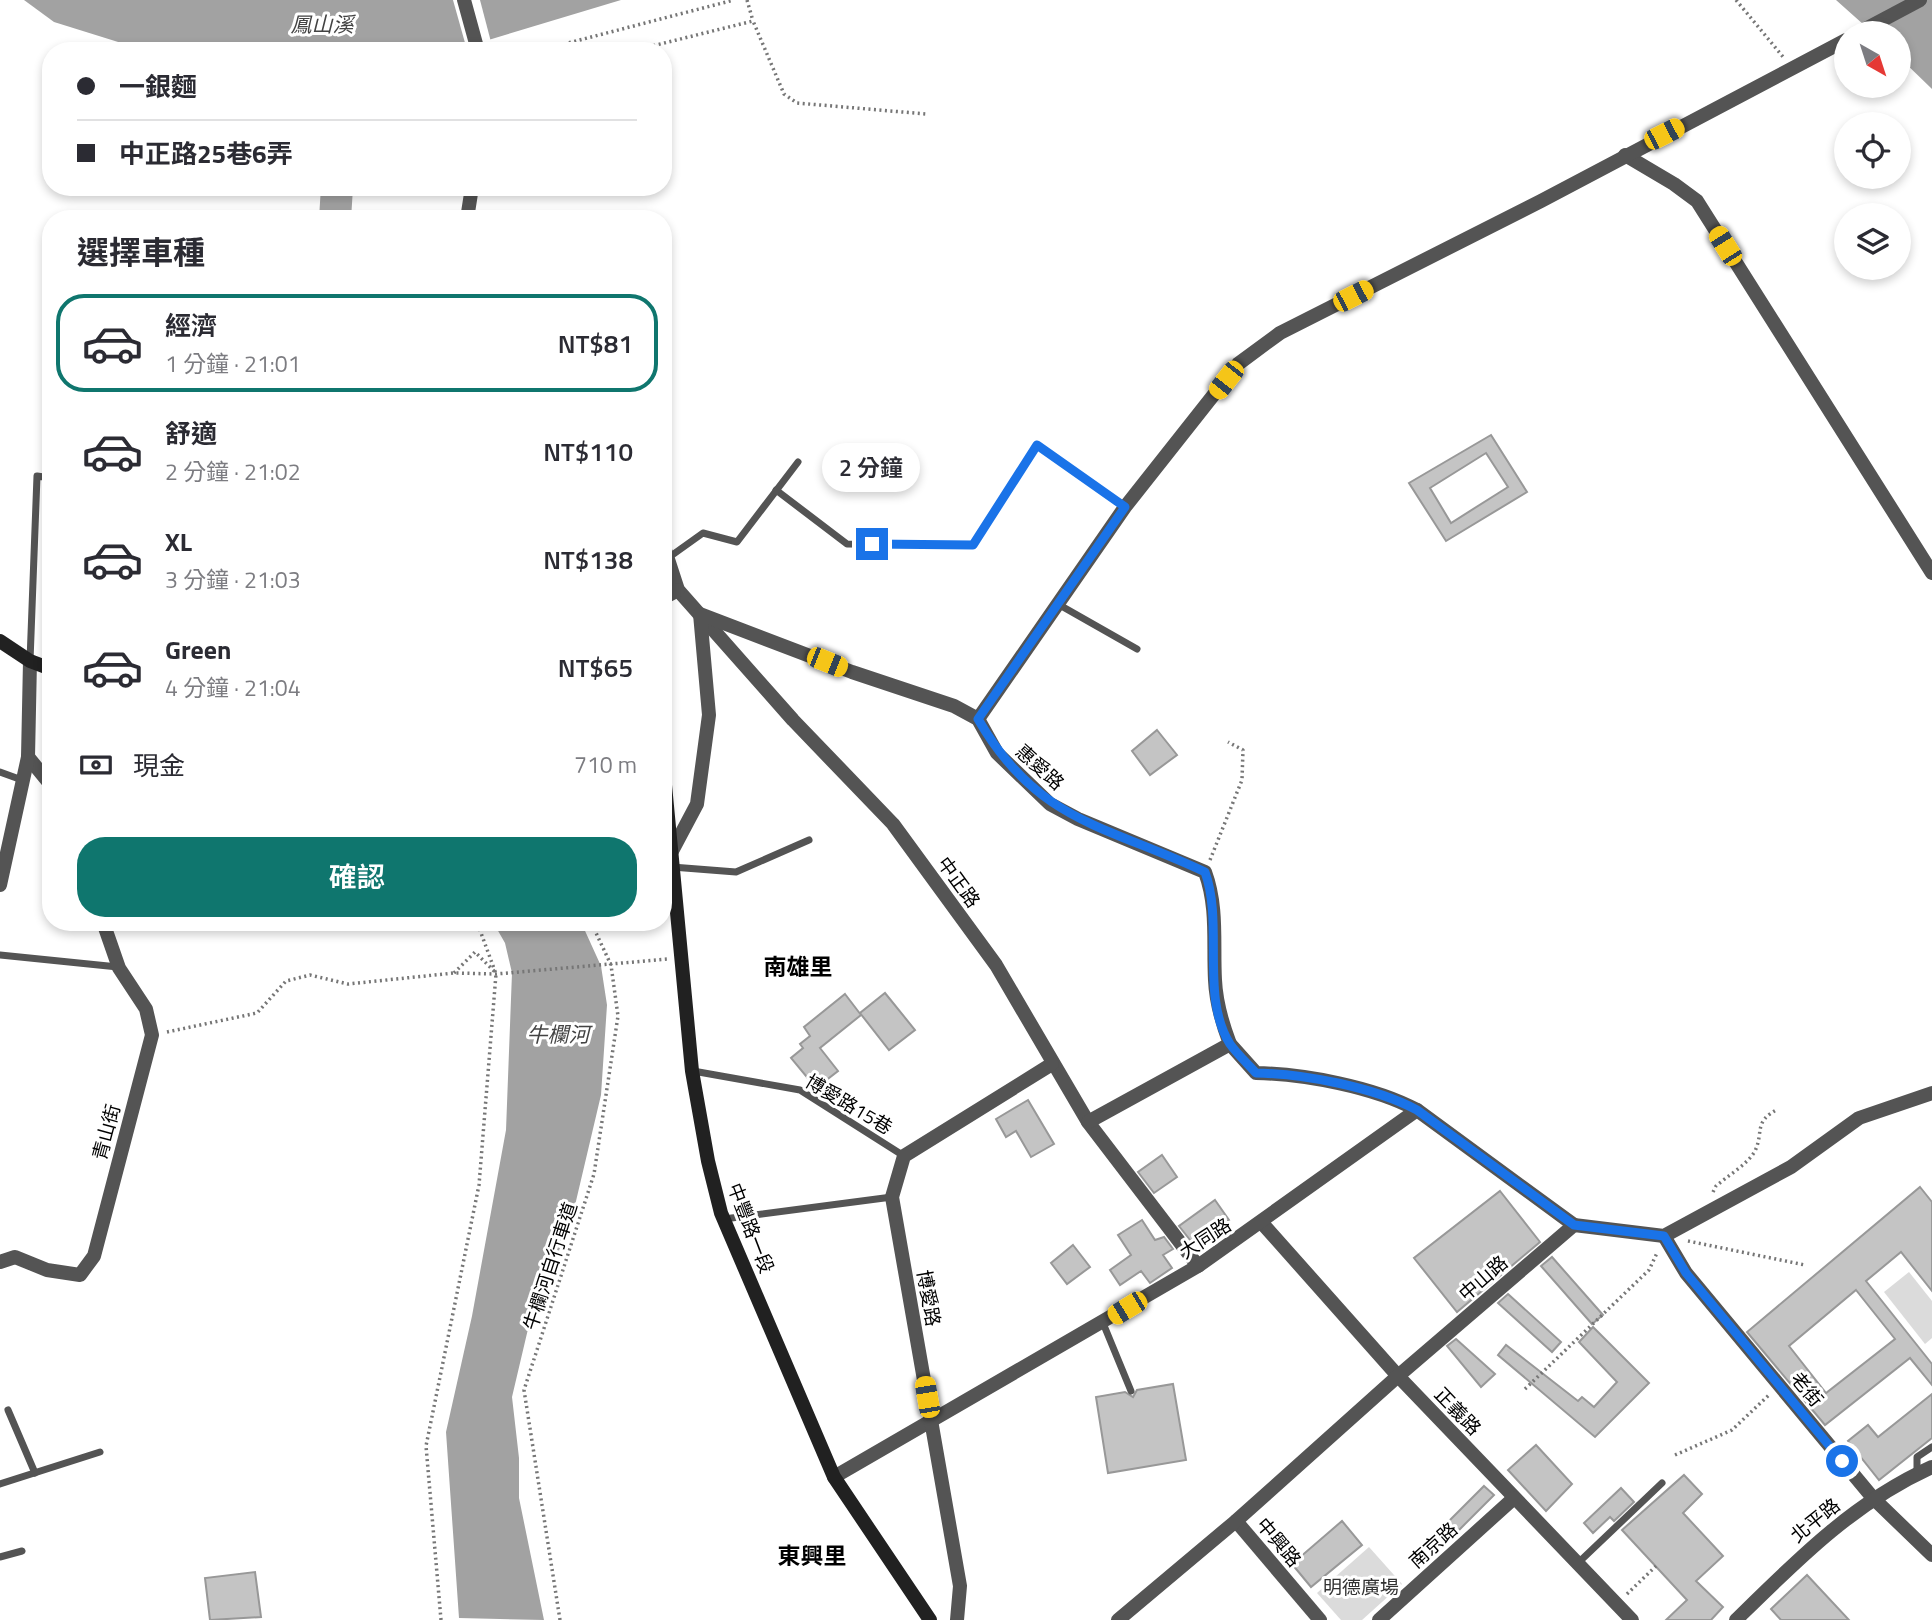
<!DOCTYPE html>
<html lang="zh-TW">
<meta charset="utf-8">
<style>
body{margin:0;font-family:"Titillium Web","Noto Sans TC",sans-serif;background:#f7f7f7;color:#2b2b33;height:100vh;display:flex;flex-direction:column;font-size:26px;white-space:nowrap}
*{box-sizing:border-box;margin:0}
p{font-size:23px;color:#7c7c81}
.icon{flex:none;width:38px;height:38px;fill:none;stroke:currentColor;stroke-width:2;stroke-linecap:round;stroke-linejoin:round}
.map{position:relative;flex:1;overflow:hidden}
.drawer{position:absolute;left:42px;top:210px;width:630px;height:721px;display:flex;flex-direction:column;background:#fff;border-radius:28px;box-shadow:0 4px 10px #0003}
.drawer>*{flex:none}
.guide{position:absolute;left:42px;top:42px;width:630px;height:154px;border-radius:28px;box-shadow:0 4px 10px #0003;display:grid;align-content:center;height:154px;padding:0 35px;background:#fff}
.needle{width:46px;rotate:141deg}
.tools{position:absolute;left:1834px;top:21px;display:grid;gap:14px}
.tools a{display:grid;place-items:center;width:77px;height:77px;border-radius:50%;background:#fff;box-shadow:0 4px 10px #0003;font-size:35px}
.end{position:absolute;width:32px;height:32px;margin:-16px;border:9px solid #1a73e8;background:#fff;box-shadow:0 0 0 4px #fff}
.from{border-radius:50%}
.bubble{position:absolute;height:49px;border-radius:24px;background:#fff;box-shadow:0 4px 10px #0003;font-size:23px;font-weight:600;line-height:49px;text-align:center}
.car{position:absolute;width:21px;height:42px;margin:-21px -10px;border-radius:9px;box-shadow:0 0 5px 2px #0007;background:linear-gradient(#f5c518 24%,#345 0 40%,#f5c518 0 76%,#345 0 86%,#f5c518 0)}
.guide b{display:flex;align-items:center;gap:24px;height:66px;font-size:26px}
.guide b+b{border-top:2px solid #e1e1e2}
.guide i{width:18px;height:18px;background:#2b2b33}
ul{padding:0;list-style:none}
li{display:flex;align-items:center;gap:21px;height:98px;margin:0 14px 10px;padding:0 21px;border:4px solid transparent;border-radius:28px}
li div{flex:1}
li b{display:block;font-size:26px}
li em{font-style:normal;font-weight:600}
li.active{border-color:#0f766e}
li>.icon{width:63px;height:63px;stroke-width:1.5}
h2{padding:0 35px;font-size:32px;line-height:84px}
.pay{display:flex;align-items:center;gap:18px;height:77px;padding:0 35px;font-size:26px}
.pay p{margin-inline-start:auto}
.button{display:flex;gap:14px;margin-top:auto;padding:14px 35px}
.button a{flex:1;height:80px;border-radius:28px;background:#0f766e;color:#fff;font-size:28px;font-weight:600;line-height:80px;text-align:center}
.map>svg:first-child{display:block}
.green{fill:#dbdbdb}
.water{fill:#a2a2a2}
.pier{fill:#fff}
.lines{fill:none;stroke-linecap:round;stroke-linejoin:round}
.river{stroke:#a2a2a2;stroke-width:32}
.building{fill:#c4c4c4;stroke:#989898;stroke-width:2;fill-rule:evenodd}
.path{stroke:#767676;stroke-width:3.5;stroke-dasharray:2 3.5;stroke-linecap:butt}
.service{stroke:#545454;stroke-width:7}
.minor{stroke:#545454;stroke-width:14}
.tertiary{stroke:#545454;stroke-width:14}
.secondary{stroke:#212121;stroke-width:14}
.route{stroke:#1a73e8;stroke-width:9}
.labels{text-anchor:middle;stroke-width:6;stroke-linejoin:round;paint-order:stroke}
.street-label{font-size:19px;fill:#000;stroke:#fff}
.park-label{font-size:19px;fill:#323232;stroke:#fff}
.water-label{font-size:21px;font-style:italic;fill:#434343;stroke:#fff}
.quarter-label{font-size:23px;font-weight:bold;fill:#000;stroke:#fff}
</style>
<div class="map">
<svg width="1932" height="1620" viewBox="0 0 1932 1620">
<rect width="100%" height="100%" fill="#fff"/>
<!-- green -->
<g class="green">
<path d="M1909 1272 1932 1301V1338L1925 1344 1884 1292Z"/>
<path d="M1369 1547 1402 1584 1362 1620H1341L1317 1593Z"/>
</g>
<!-- water -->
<g class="water">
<path d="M24 0H621L452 51H147L54 22Z"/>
<path d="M1836 0H1932V89L1899 57V33H1873Z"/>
<path d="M493 922H581L601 966 607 1005 601 1095 572 1218 528 1329 512 1397 519 1458V1498L544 1620 459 1618 446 1432 472 1316 506 1130 512 973 505 943Z"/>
</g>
<!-- pier -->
<path class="pier" d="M453 0H480L491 42 467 50Z"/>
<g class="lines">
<!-- river -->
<path class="river" d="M335 219 337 187"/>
</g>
<!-- building -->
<g class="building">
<path d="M1491 435 1527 492 1446 541 1409 483ZM1486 453 1508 487 1451 523 1430 488Z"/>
<path d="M1157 730 1177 755 1150 775 1132 751Z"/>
<path d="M885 993 915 1030 889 1050 860 1013Z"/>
<path d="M845 994 861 1015 820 1048 838 1071 816 1088 791 1058 803 1048 800 1044 810 1036 804 1027Z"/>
<path d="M1028 1100 1054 1144 1031 1157 1016 1131 1006 1137 996 1119Z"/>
<path d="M1162 1155 1177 1177 1154 1193 1138 1172Z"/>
<path d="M1920 1187 1932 1202V1291L1901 1252 1866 1281 1932 1364V1385L1910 1358 1825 1425 1747 1332ZM1856 1290 1895 1339 1826 1393 1789 1346Z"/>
<path d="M1500 1191 1540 1242 1457 1312 1414 1258Z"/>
<path d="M1215 1200 1229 1220 1194 1245 1179 1226Z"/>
<path d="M1142 1220 1155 1240 1164 1237 1173 1249 1163 1255 1172 1268 1150 1283 1141 1271 1120 1285 1110 1270 1131 1255 1118 1235Z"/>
<path d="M1073 1245 1090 1267 1067 1284 1051 1263Z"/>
<path d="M1552 1257 1603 1315 1592 1324 1541 1266Z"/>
<path d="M1508 1294 1561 1342 1552 1352 1498 1303Z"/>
<path d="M1593 1327 1649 1383 1595 1437 1498 1355 1506 1345 1578 1401 1582 1397 1594 1407 1617 1382 1579 1342Z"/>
<path d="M1456 1339 1495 1374 1481 1387 1447 1346Z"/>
<path d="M1173 1384 1186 1460 1108 1473 1096 1397 1125 1392 1133 1397 1137 1390Z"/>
<path d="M1932 1394V1438L1879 1480 1848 1441 1868 1425 1878 1437Z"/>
<path d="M1536 1445 1572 1484 1546 1511 1508 1470Z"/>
<path d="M1684 1475 1702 1494 1683 1513 1723 1556 1696 1581 1723 1607 1711 1620H1666L1687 1600 1622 1530Z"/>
<path d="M1484 1486 1494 1495 1458 1531 1448 1522Z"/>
<path d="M1621 1488 1634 1502 1614 1521 1610 1517 1593 1533 1584 1523Z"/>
<path d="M1342 1521 1362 1545 1311 1587 1292 1564Z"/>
<path d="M255 1572 261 1617 210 1620 205 1578Z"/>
<path d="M1807 1575 1849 1620H1781L1771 1609Z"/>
</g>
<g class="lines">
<!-- path -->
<g class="path">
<path d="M747 0 753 21"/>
<path d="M1736 0 1784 58"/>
<path d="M537 51 734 0"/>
<path d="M632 51 753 21 784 94 797 103 926 114"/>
<path d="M1210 860 1242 780 1243 750 1228 742"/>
<path d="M454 973 475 952 495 972"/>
<path d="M167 1032 257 1013 286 981 310 975 348 984 454 973 496 974 668 959"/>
<path d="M1713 1192 1716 1186C1726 1177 1748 1164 1755 1151 1764 1132 1753 1122 1778 1109"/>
<path d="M1688 1241 1805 1265"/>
<path d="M1525 1389 1649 1270 1657 1253"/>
<path d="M1675 1455 1732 1430 1770 1394"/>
<path d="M1627 1594 1656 1566"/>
<path d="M441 1620 426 1446 479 1185 496 974 477 922"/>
<path d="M560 1620 524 1390 594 1174 618 1016 611 965 591 922"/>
</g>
<!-- service -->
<g class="service">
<path d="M776 490 847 544 973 545 1037 445 1125 507"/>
<path d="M668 558 703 533 737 542 798 462"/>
<path d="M1056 603 1137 649"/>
<path d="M30 661 37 476 51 478"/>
<path d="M0 772 22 780"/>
<path d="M672 867 736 872 809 840"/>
<path d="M0 955 118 967"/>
<path d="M693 1071 800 1090 904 1156"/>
<path d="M724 1219 892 1197"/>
<path d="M1103 1323 1131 1391"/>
<path d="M8 1410 35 1473"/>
<path d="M1917 1473V1457L1932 1447"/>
<path d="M0 1484 100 1452"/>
<path d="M0 1557 22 1551"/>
<path d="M1578 1563 1662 1483"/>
</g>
<!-- minor -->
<g class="minor">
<path d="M464 0 478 51"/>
<path d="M1858 33 1920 0"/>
<path d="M1625 155 1674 184 1697 201 1932 573"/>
<path d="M467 219 472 187"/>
<path d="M663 544 678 590 793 720 893 824 996 965 1088 1122 1198 1266"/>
<path d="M663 598 678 590"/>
<path d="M978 719 1125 507 1238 364 1280 333 1541 201 1846 40"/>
<path d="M671 853 697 804 709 715 700 614 852 672 954 706 978 719 997 753 1050 804 1078 819 1205 872C1218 907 1213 943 1215 980 1216 1003 1222 1023 1230 1044L1088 1122"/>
<path d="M1230 1044 1256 1073C1305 1074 1374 1087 1417 1110L1574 1225"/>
<path d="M1262 1223 1398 1376 1632 1620"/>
<path d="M1664 1236 1686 1273 1873 1498 1932 1555"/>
<path d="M834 1477 1198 1266 1417 1110"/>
<path d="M1236 1521 1320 1620"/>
<path d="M957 1620 960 1586 892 1197 904 1156 1052 1064"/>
<path d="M1379 1620 1514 1498"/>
</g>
<!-- tertiary -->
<g class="tertiary">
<path d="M28 757 51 785"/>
<path d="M0 885 28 757 30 661"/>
<path d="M0 1262 15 1257 47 1270 80 1275 94 1256 152 1035 146 1009 119 968 103 922"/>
<path d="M1118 1620 1236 1521 1398 1376 1574 1225 1664 1236 1791 1167 1859 1118 1932 1093"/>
<path d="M1736 1620C1796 1561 1854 1502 1932 1467"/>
</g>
<!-- secondary -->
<g class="secondary">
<path d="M0 641 30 661 51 669"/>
<path d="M663 764 692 1071 708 1161 721 1213 834 1477 930 1620"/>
</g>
</g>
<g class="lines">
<!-- route -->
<path class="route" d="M872 544 973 545 1037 445 1125 507 978 719C1038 823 1106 825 1205 872 1224 924 1200 997 1230 1044 1237 1054 1248 1064 1256 1073 1305 1074 1374 1087 1417 1110L1574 1225 1664 1236 1686 1273 1842 1461"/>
</g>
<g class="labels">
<!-- street labels -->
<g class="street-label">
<text transform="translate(1040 767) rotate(42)" y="7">惠愛路</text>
<text transform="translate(959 882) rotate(54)" y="7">中正路</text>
<text transform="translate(849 1104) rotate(31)" y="7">博愛路15巷</text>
<text transform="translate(106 1132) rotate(-75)" y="7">青山街</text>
<text transform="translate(751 1228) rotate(69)" y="7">中豐路一段</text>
<text transform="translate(1205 1238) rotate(-33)" y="7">大同路</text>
<text transform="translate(550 1266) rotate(-72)" y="7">牛欄河自行車道</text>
<text transform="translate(1483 1278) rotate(-41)" y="7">中山路</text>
<text transform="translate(929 1298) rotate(80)" y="7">博愛路</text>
<text transform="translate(1807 1389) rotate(50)" y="7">老街</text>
<text transform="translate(1458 1411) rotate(46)" y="7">正義路</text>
<text transform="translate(1815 1520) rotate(-39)" y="7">北平路</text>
<text transform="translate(1279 1542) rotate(50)" y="7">中興路</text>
<text transform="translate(1433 1545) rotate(-42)" y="7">南京路</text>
</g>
<!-- park labels -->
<g class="park-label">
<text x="1361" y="1594">明德廣場</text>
</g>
<!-- water labels -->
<g class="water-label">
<text x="322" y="32">鳳山溪</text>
<text x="558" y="1042">牛欄河</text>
</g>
<!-- quarter labels -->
<g class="quarter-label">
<text x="798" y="975">南雄里</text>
<text x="812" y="1564">東興里</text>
</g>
</g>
</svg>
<div class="tools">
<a><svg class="needle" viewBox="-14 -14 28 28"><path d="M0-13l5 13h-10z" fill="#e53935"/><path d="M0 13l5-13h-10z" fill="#7c7c81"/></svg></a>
<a><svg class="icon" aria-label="locate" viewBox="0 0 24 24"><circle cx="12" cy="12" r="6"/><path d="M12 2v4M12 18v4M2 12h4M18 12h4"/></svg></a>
<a><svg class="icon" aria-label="layers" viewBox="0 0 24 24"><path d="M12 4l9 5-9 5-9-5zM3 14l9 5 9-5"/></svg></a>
</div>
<i class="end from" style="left:1842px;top:1461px"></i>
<i class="end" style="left:872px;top:544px"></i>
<div class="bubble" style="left:822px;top:443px;width:98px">2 分鐘</div>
<i class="car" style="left:1664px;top:134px;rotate:63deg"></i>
<i class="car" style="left:1725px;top:246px;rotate:328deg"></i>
<i class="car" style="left:1353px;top:296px;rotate:63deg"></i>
<i class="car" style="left:1226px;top:380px;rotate:218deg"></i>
<i class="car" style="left:827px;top:662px;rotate:112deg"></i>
<i class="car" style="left:1127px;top:1308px;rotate:239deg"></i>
<i class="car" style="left:927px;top:1397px;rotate:350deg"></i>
<div class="guide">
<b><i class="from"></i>一銀麵</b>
<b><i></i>中正路25巷6弄</b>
</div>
<section class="drawer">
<h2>選擇車種</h2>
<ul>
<li class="active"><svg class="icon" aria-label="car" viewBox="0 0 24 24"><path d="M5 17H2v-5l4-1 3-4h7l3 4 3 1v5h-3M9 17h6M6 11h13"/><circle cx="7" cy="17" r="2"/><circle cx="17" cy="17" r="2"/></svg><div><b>經濟</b><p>1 分鐘 · 21:01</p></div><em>NT$81</em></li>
<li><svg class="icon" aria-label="car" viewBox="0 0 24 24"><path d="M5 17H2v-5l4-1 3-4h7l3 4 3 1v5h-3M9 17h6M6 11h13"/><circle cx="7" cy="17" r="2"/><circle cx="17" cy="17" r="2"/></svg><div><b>舒適</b><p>2 分鐘 · 21:02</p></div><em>NT$110</em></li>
<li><svg class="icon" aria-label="car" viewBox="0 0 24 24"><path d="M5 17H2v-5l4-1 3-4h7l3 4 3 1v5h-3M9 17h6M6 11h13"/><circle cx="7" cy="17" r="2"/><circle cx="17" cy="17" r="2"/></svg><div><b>XL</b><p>3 分鐘 · 21:03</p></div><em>NT$138</em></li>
<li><svg class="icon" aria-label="car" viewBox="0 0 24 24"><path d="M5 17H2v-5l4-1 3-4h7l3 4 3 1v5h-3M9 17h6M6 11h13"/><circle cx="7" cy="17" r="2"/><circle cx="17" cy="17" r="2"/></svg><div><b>Green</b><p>4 分鐘 · 21:04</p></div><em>NT$65</em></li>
</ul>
<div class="pay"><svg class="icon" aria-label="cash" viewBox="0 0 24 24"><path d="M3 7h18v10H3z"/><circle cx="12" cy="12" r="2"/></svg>現金<p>710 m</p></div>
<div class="button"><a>確認</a></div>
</section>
</div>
